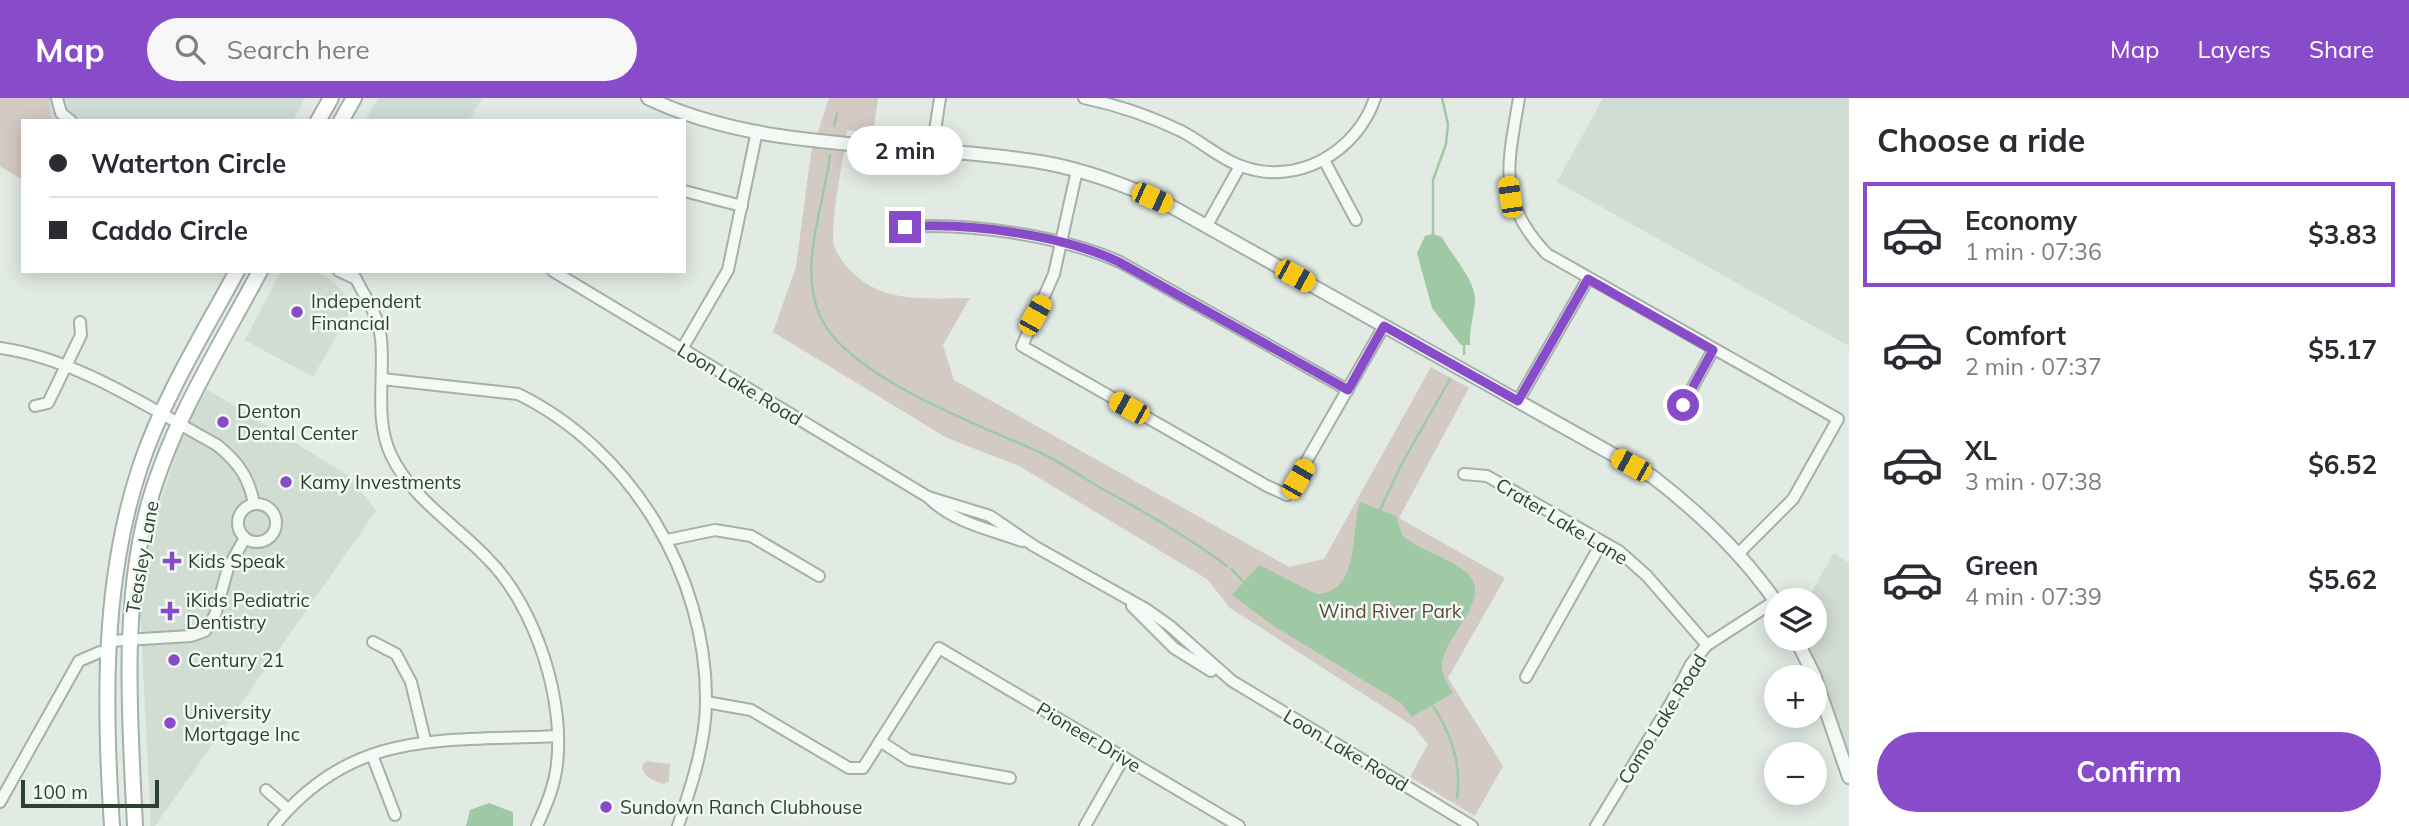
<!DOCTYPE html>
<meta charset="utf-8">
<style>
body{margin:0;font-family:Mulish,sans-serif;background:#f7f7f7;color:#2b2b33;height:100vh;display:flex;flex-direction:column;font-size:26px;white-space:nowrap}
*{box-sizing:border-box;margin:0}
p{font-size:23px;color:#7c7c81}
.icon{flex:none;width:38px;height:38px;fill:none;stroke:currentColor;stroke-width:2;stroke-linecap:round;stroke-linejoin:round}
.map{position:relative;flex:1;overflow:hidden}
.drawer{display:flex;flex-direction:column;background:#fff;width:560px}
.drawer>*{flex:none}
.hud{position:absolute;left:21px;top:21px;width:665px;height:154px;border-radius:0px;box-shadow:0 4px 18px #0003;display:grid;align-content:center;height:154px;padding:0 28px;background:#fff}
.fabs{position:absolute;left:1764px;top:490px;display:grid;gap:14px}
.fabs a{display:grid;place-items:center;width:63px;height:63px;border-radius:50%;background:#fff;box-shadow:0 4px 18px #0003;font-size:35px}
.scale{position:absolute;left:21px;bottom:18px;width:138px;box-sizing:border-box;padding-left:7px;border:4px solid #2b4231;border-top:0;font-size:19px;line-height:24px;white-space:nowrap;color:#2b4231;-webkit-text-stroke:5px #f2f8f3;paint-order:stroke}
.end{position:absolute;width:32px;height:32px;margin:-16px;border:9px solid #884ccb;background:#fff;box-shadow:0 0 0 4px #fff}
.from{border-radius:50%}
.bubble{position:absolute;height:49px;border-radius:24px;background:#fff;box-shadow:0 4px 18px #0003;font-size:23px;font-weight:700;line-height:49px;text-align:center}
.car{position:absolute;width:21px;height:42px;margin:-21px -10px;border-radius:9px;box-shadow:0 0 5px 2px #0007;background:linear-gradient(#f5c518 24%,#345 0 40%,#f5c518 0 76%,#345 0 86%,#f5c518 0)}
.hud b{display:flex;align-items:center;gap:24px;height:66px;font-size:26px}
.hud b+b{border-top:2px solid #e1e1e2}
.hud i{width:18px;height:18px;background:#2b2b33}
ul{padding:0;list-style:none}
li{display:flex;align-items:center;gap:21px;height:105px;margin:0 14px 10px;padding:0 14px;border:4px solid transparent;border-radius:0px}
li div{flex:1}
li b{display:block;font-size:26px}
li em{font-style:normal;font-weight:700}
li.current{border-color:#884ccb}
li>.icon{width:63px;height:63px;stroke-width:1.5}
h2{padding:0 28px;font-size:32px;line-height:84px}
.primary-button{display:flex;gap:14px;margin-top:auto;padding:14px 28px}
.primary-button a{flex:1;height:80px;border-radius:42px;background:#884ccb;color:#fff;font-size:28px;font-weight:700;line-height:80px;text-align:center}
header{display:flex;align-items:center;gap:42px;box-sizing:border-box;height:98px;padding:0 35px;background:#884ccb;color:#fff}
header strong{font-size:33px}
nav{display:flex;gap:38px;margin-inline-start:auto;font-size:24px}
.search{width:490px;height:63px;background:#f7f7f7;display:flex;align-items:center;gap:18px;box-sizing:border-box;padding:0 24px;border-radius:38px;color:#7c7c81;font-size:26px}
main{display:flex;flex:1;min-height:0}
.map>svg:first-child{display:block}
.built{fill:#d1dcd3}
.green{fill:#d4cac4}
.water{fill:#9fc9a4}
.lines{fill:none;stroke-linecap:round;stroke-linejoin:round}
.stream{stroke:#9fc9a4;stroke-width:2.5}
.minor-casing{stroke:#a4b1a7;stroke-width:14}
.tertiary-casing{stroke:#a4b1a7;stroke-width:16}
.secondary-casing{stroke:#a4b1a7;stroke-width:18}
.minor{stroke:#f5f9f6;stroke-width:10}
.tertiary{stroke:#f5f9f6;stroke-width:12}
.secondary{stroke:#fff;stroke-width:14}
.route{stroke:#884ccb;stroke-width:9}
.poi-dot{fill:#884ccb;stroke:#f2f8f3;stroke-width:2.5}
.labels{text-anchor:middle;stroke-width:5;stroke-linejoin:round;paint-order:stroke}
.poi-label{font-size:19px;fill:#2b4231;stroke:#f2f8f3;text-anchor:start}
.street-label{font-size:19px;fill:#2b4231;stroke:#f2f8f3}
.park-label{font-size:19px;fill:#5d4838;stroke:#f2f8f3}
</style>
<header>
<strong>Map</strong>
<div class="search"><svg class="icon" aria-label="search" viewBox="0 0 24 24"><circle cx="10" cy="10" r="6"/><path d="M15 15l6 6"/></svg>Search here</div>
<nav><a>Map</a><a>Layers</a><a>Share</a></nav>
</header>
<main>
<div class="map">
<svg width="1849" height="728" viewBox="0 0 1849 728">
<rect width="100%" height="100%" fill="#e2eae4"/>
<!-- built -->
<g class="built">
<path d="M0 0H305L293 23H83L73 17 70 23H23V82L0 68Z"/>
<path d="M378 0H482L469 23H365Z"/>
<path d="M1603 0H1849V248L1557 84Z"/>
<path d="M281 173H316L334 184 354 207 313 279 245 242Z"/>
<path d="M205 290 349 378 376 413 155 728H151L140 512 150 437 181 340Z"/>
<path d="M1834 455 1849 465V679L1796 541H1815V502H1807Z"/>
</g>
<!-- green -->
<g class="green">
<path d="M0 0H50V19L55 23H23V82L0 68Z"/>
<path d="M829 0H878L873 35 847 32C843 67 833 104 833 139 832 150 842 164 850 172 882 206 925 200 970 200L943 247 954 282 1289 469 1324 461 1431 269 1469 290 1399 420 1505 480 1448 580 1503 668 1475 718 1410 679 1428 646 1413 628 1230 510 1207 481 1019 368 947 340 773 234 796 169 811 55Z"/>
<path d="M646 663 670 666 669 683 664 686C654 683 644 680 642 669Z"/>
</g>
<!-- water -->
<g class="water">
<path d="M1433 136 1442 139C1451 157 1476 182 1475 203 1474 218 1469 231 1470 247H1461L1432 210 1417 155 1425 138Z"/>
<path d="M1360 404 1396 418 1402 437C1421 454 1450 459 1468 476 1494 502 1440 541 1442 570 1442 578 1449 587 1453 595L1412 619 1401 605 1275 529 1232 497 1259 467 1316 496C1361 495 1350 435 1360 404Z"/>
<path d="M489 705 513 714V728H466L470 712Z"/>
</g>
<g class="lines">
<!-- stream -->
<g class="stream">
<path d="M834 28 837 16"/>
<path d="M830 57C824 109 798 167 820 218 846 278 979 327 1037 353 1059 363 1080 378 1101 390 1145 414 1187 438 1227 468"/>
<path d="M1433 137V82L1446 46 1448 26 1442 0"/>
<path d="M1464 244V256"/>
<path d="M1379 414 1401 367 1450 281"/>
<path d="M1231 471 1246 486"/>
<path d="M1431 605C1450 633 1462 666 1457 700"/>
</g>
<defs>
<g id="minor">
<path d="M57 0 61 15 71 23"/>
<path d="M1084 0C1117 7 1150 18 1181 33 1201 43 1220 61 1241 68 1297 89 1357 54 1375 0"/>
<path d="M1519 0C1508 67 1496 103 1547 156L1838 321 1793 401 1739 455"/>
<path d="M932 52 940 0"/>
<path d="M1324 62 1356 122"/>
<path d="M1077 72 1054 176 1022 248 1267 388 1287 397 1384 228"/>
<path d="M684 93 742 108"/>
<path d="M905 129C968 124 1062 138 1120 164L1348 292"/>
<path d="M1206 129 1240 68"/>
<path d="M339 173 356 181"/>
<path d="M352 173C363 197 378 214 381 241 385 279 374 321 391 357 411 400 456 427 488 461 536 509 567 606 556 673 553 692 545 710 537 728"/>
<path d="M553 173 928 399C954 425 989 431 1022 443"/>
<path d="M0 250C78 261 149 310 217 347 238 364 249 379 254 406"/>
<path d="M682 251 728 172 757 33"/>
<path d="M382 281 518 296C631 351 707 478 706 603 706 645 691 689 678 728"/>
<path d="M1518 303 1588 181"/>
<path d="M1683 307 1713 252"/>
<path d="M35 308 48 305 81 237 80 224"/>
<path d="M1464 376 1487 378 1619 453 1647 478 1707 547"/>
<path d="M928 399 990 418 1034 448 1146 511 1170 528 1232 583 1472 728"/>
<circle cx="257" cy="425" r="19"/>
<path d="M667 442 715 432 751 438 819 478"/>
<path d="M1132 508 1174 550 1211 573"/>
<path d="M109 543 191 538 205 533 215 517 228 470 245 440"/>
<path d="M373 544 396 556 411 584 425 642"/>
<path d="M1526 579 1602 444"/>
<path d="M706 604 751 612 849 670H863L939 550 1239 728"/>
<path d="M880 643 909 662 1010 680"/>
<path d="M372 657 395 717"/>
<path d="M266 692 288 711"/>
<path d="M0 704 79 563 100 554 108 556"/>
<path d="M274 728C354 629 445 644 557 638"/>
<path d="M1085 728 1124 659"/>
<path d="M1596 728 1672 603 1691 566 1707 547 1775 503"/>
</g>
<g id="tertiary">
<path d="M648 0C766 57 919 43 1046 65 1089 73 1128 88 1167 106L1653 379C1701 416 1742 455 1776 504"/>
<path d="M1796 541 1815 579"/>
<path d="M1815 580 1849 679"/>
</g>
<g id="secondary">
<path d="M318 23 331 0"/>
<path d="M341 23 354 0"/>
<path d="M112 728C104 608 102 484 140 369 163 300 203 236 237 173"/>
<path d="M135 728C130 625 121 509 148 409 171 325 219 250 260 173"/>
</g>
</defs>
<!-- minor casing -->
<use href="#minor" class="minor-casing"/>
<!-- tertiary casing -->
<use href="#tertiary" class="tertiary-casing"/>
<!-- secondary casing -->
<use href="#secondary" class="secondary-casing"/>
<!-- minor -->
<use href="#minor" class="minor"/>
<!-- tertiary -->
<use href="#tertiary" class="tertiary"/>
<!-- secondary -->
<use href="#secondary" class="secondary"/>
</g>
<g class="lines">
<!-- route -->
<path class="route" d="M905 129C967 124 1063 137 1119 164L1348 292 1384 228 1518 303 1588 181 1713 252 1683 307"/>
</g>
<!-- markers -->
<g class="poi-dot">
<circle cx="297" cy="214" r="7"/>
<circle cx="223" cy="324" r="7"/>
<circle cx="286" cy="384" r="7"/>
<path d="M168.5 452.5h7v7h7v7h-7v7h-7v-7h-7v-7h7z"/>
<path d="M166.5 502.5h7v7h7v7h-7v7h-7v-7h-7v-7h7z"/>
<circle cx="174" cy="562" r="7"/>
<circle cx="170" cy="625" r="7"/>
<circle cx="606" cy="709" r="7"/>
</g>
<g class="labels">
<!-- poi labels -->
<g class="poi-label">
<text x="311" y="210">Independent<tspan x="311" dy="22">Financial</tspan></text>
<text x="237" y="320">Denton<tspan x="237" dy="22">Dental Center</tspan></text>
<text x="300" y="391">Kamy Investments</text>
<text x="188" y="470">Kids Speak</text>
<text x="186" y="509">iKids Pediatric<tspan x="186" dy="22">Dentistry</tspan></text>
<text x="188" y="569">Century 21</text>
<text x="184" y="621">University<tspan x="184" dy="22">Mortgage Inc</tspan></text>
<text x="620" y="716">Sundown Ranch Clubhouse</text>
</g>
<!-- street labels -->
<g class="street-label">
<text transform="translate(740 286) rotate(31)" y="7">Loon Lake Road</text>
<text transform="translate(1562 423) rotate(31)" y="7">Crater Lake Lane</text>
<text transform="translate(142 459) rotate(-80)" y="7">Teasley Lane</text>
<text transform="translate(1662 621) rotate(-58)" y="7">Como Lake Road</text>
<text transform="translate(1089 639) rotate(31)" y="7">Pioneer Drive</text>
<text transform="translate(1346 652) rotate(31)" y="7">Loon Lake Road</text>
</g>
<!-- park labels -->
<g class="park-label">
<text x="1390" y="520">Wind River Park</text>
</g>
</g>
</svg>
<div class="fabs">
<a><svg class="icon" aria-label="layers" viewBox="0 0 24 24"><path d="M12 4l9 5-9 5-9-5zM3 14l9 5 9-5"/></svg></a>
<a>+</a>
<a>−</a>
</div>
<div class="scale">100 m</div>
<i class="end from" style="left:1683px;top:307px"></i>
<i class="end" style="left:905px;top:129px"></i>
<div class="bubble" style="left:847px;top:28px;width:116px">2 min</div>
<i class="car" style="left:1510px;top:99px;rotate:352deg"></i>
<i class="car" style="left:1152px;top:100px;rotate:114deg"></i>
<i class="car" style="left:1295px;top:178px;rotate:119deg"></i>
<i class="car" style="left:1035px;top:217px;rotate:29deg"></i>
<i class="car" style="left:1129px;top:310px;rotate:299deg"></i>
<i class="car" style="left:1631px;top:367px;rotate:299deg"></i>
<i class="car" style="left:1298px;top:381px;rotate:30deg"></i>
<div class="hud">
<b><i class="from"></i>Waterton Circle</b>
<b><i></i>Caddo Circle</b>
</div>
</div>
<section class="drawer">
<h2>Choose a ride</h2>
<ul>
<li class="current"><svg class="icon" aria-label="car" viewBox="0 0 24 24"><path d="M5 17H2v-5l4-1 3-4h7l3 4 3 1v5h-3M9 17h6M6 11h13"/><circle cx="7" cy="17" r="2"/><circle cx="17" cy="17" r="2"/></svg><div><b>Economy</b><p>1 min · 07:36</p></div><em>$3.83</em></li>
<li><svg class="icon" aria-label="car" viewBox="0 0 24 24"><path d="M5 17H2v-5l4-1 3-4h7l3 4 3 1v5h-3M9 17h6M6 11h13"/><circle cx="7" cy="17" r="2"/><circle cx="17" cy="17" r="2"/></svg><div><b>Comfort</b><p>2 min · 07:37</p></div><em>$5.17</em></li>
<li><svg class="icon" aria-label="car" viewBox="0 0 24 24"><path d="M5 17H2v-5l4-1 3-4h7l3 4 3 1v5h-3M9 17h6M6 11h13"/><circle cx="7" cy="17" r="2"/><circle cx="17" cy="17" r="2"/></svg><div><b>XL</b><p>3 min · 07:38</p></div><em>$6.52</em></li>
<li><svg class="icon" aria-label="car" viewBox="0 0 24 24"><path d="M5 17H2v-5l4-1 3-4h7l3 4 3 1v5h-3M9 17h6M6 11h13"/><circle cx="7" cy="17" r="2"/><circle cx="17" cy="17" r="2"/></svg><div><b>Green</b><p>4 min · 07:39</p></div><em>$5.62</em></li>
</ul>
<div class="primary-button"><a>Confirm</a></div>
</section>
</main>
